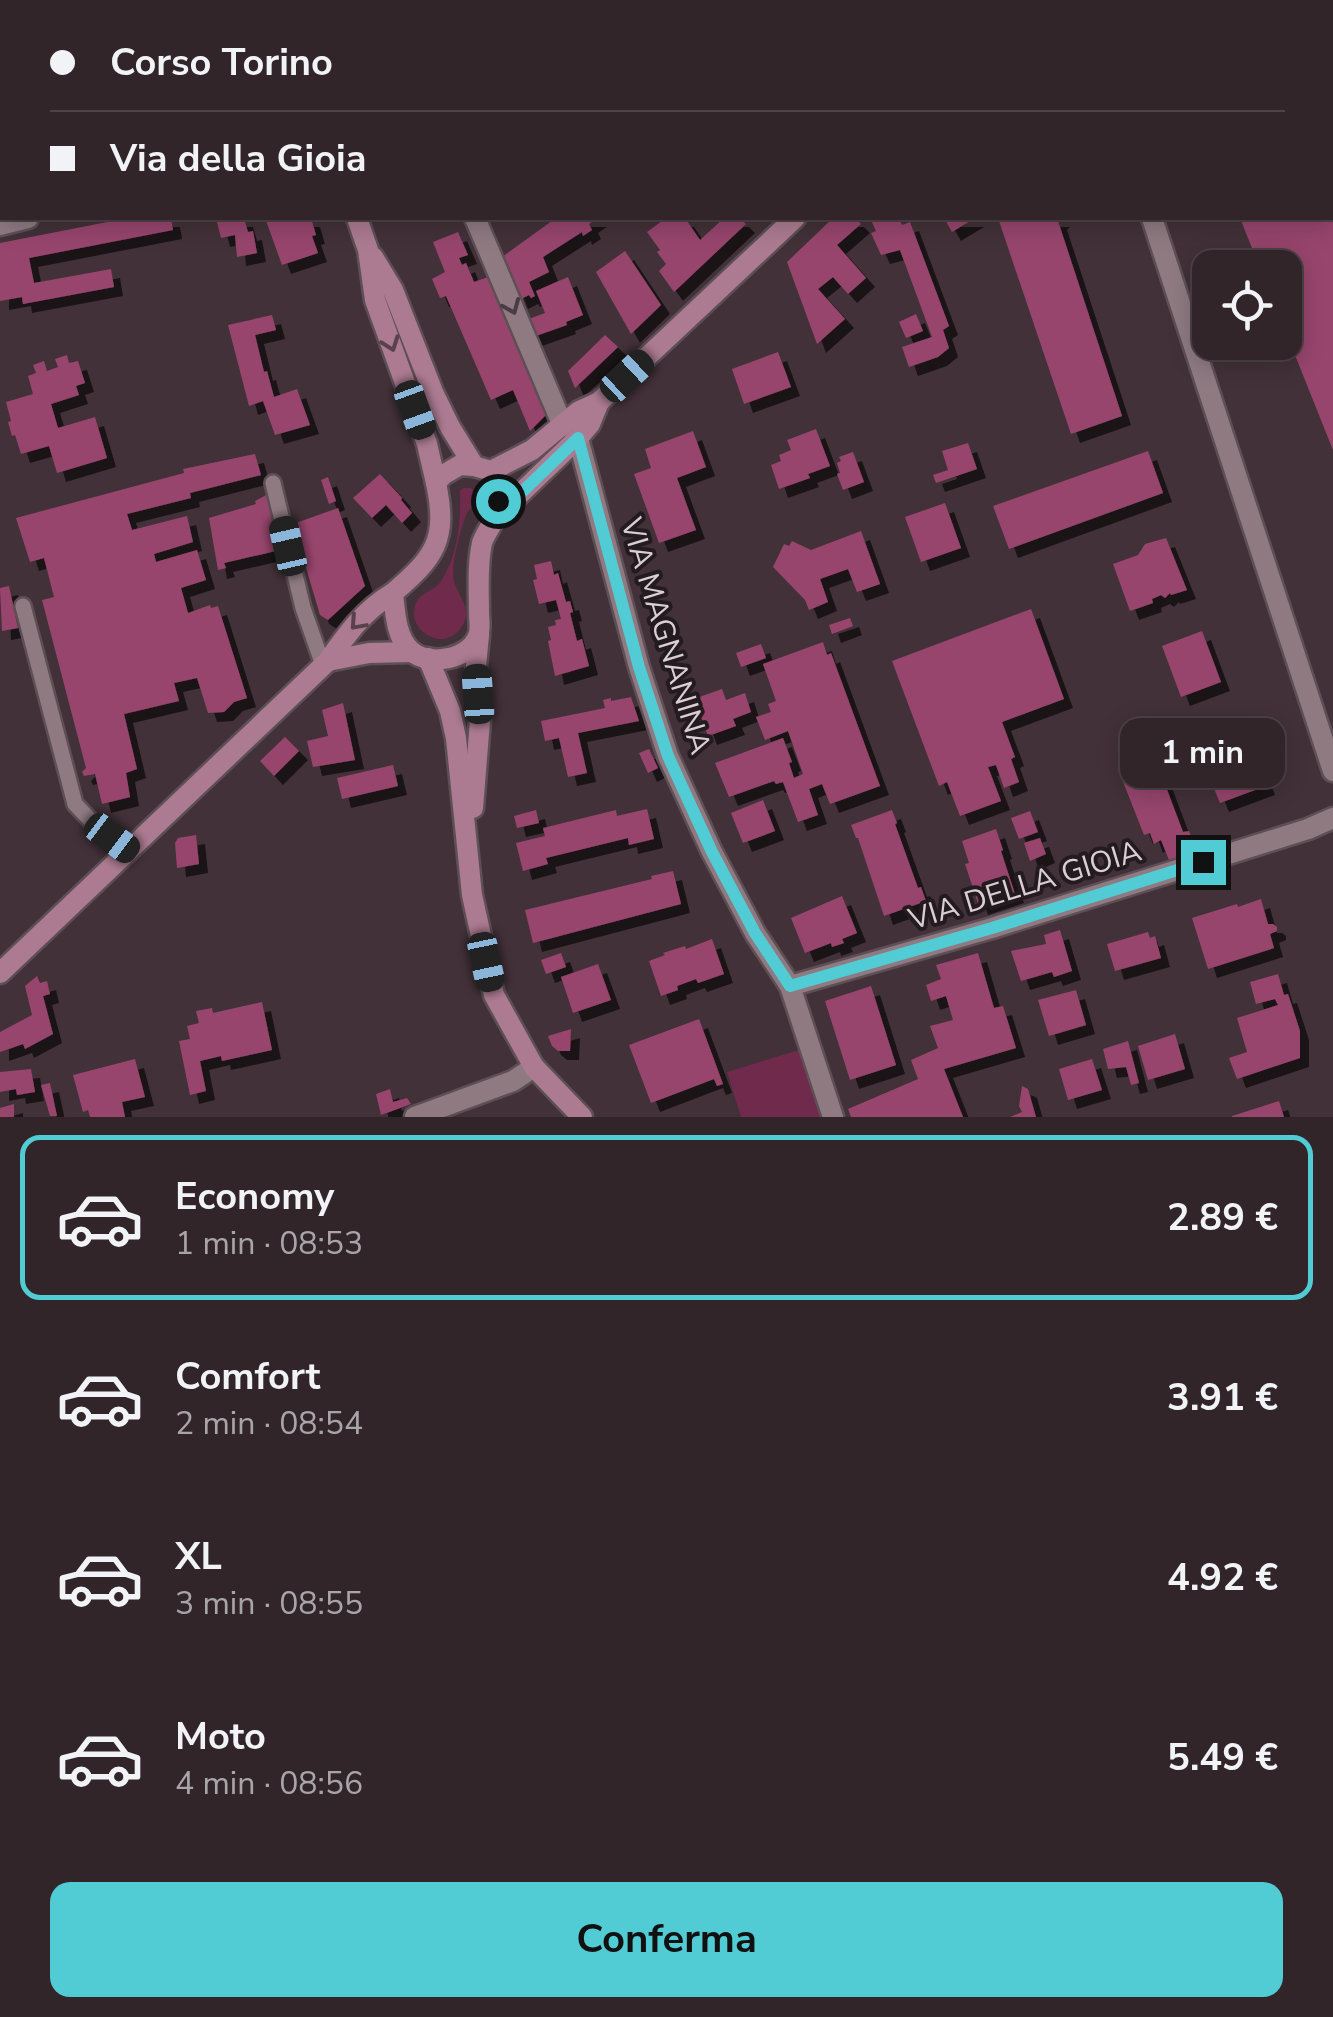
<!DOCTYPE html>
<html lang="it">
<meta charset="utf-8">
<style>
body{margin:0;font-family:"Nunito Sans",sans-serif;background:#3d3136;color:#f1f3f6;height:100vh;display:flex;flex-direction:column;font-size:38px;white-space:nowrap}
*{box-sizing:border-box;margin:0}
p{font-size:32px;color:#a8a5a8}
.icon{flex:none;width:55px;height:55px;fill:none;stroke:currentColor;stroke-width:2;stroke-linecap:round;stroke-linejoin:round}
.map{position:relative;height:1117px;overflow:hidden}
.panel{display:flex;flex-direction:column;background:#32252a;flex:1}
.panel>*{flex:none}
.guide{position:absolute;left:0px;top:0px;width:1335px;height:220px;box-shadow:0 5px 25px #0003,0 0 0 2px #4d4247;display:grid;align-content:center;height:220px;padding:0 50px;background:#32252a}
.buttons{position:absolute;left:1192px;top:250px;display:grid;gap:20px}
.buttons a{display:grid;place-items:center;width:110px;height:110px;border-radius:20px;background:#32252a;box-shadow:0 5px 25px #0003,0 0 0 2px #4d4247;font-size:50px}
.end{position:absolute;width:45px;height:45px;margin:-22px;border:12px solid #51ccd5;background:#111;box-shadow:0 0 0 5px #111}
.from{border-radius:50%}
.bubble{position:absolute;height:70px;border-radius:20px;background:#32252a;box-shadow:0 5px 25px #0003,0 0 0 2px #4d4247;font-size:32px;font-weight:700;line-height:70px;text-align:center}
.car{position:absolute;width:30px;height:60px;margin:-30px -15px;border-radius:12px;box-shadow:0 0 8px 2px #0007;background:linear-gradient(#222 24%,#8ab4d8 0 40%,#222 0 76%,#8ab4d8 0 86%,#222 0)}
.guide b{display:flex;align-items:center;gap:35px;height:95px;font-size:38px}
.guide b+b{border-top:2px solid #4d4247}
.guide i{width:25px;height:25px;background:#f1f3f6}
ul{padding:18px 0 0;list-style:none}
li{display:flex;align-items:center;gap:30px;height:165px;margin:0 20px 15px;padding:0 30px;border:5px solid transparent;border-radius:20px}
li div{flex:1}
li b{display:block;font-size:38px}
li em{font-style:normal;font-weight:700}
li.selected{border-color:#51ccd5}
li>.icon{width:90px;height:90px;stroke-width:1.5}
.action{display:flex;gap:20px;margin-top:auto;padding:20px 50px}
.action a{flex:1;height:115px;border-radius:20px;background:#51ccd5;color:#111;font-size:40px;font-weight:700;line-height:115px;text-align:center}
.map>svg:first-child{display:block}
.green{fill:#6f2a4c}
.building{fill:#97456d;filter:url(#shadow)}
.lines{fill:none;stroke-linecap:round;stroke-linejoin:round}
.service-casing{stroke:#5d4f55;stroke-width:20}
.minor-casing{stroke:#5d4f55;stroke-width:25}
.tertiary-casing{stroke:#5d4f55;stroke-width:25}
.secondary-casing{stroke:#5d4f55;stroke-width:25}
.service{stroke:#8f7a82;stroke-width:15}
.minor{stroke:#8f7a82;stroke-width:20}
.tertiary{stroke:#8f7a82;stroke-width:20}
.secondary{stroke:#ac7b91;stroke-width:20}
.oneway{stroke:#493c42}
.oneway2{stroke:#5a414d}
.route{stroke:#51ccd5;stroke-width:12}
.labels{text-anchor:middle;stroke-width:8;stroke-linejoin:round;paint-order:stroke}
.street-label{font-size:30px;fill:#daced3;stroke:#231b1f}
</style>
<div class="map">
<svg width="1333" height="1117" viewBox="0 0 1333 1117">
<defs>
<filter id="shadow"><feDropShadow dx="9" dy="9" stdDeviation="0" flood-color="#0009"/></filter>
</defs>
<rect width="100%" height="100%" fill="#423138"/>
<!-- green -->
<g class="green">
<path d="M463 488H471C475 492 478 494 476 501 474 506 469 509 467 513 462 524 459 539 456 550 454 560 452 571 454 581 457 593 468 604 466 617 463 630 452 640 439 639 423 637 410 622 415 606 419 591 434 592 441 581 458 555 461 521 460 491Z"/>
<path d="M802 1049 823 1117H741L727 1072Z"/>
</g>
<!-- building -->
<g class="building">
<path d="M128 218H171L173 230 29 258 34 283 111 269 114 287 23 304 22 297 0 301V243Z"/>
<path d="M216 218H244L248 232 253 231 257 253 237 257 235 235 221 238Z"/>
<path d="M265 218H311L316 235 312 236 318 253 282 265Z"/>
<path d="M556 218H598L589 224 592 230 583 236 582 232 543 257 549 272 529 282 535 296 531 298 529 295 519 300 502 257Z"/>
<path d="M666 218H685L700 240 724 218H740L746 224 674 292 659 271 666 264 657 252 660 250 647 232Z"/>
<path d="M833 218H855L861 224 837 245 866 278 848 294 833 277 818 289 845 319 817 344 787 262Z"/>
<path d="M870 218H899L902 225 910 222 949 326 943 330 949 348 938 357 909 367 902 347 932 337 900 250 881 255 871 233 876 231Z"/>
<path d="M944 218H975L952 232Z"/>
<path d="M998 218H1061L1058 221 1122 416 1071 434Z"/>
<path d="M1240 218H1333V450L1285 330V268H1260Z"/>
<path d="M458 232 468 255 459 258 462 265 466 263 474 282 488 277 546 415 530 431 513 390 491 400 446 296 440 298 432 279 445 272 433 242Z"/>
<path d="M625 251 661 305 631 334 596 272Z"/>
<path d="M568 277 583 315 566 322 567 325 533 337 526 320 545 313 536 291Z"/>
<path d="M916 314 923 331 906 338 899 322Z"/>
<path d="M272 315 276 330 255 335 264 372 267 371 274 397 297 389 310 425 275 435 263 401 249 406 228 325Z"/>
<path d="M605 335 618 347 575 388 568 371Z"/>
<path d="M778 352 791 387 744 404 732 369Z"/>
<path d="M67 355 69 363 78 361 85 383 76 386 79 395 51 404 58 428 95 417 107 458 57 473 49 446 21 454 15 435 12 436 8 422 11 421 6 402 33 394 28 376 36 373 33 365 44 361 47 371 58 367 55 359Z"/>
<path d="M816 429 830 466 808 474 810 478 779 489 771 465 781 461 779 455 791 450 787 440Z"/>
<path d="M693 431 706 467 677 478 696 530 659 543 634 474 651 468 645 449Z"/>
<path d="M968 443 977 469 936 483 933 475 948 470 942 451Z"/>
<path d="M1148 451 1163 493 1009 549 993 506Z"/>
<path d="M853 452 864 482 843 490 837 474 840 473 837 463 841 461 839 457Z"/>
<path d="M255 454 261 475 190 493 191 498 127 514 132 530 187 516 193 542 154 554 156 562 197 550 206 580 181 588 188 613 210 605 211 608 218 606 247 698 234 702 224 712 208 713 197 678 174 683 179 701 124 714 137 769 126 773 130 797 102 804 95 774 84 776 82 772 86 768 42 600 54 597 44 558 30 562 16 518 184 473 183 469Z"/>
<path d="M380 474 402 498 401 500 412 513 402 523 386 505 372 518 353 498Z"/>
<path d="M328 477 336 501 329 504 321 480Z"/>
<path d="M270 493 285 554 277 556 276 551 224 563 226 568 218 570 209 518 256 504 255 501Z"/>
<path d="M945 503 961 548 921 562 905 517Z"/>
<path d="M338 508 365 586 328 620 320 615 293 524Z"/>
<path d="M861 531 880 584 857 592 848 569 820 579 828 602 809 610 805 600 773 567 784 544 789 546 792 541 811 550Z"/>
<path d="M1166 538 1187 590 1171 595 1170 593 1165 598 1161 595 1152 599 1153 603 1130 611 1113 564 1138 555 1145 544Z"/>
<path d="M551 561 554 575 558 573 566 602 570 601 573 612 570 613 577 641 582 639 589 666 555 676 548 641 551 640 548 627 556 625 555 620 561 619 556 600 539 604 533 580 537 579 534 565Z"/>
<path d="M9 586 18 628 2 631 0 588Z"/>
<path d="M1031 609 1064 699 1002 722 1015 757 1011 759 1019 782 1004 788 996 765 988 767 1001 801 960 816 947 782 939 786 892 661Z"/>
<path d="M850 618 853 626 832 634 829 625Z"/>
<path d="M1202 631 1221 682 1181 697 1162 646Z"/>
<path d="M823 642 827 655 831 653 880 786 830 804 822 784 809 789 818 815 798 822 783 782 776 784 774 781 729 797 715 763 783 738 792 762 789 763 794 778 803 774 788 731 765 740 756 717 771 712 768 704 776 701 763 664Z"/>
<path d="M761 644 766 658 741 667 736 653Z"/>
<path d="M722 689 726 700 745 693 751 712 733 719 736 726 708 736 701 717 695 719 688 701Z"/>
<path d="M631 697 639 721 578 733 587 773 568 777 559 738 545 741 541 721 605 708 603 700 611 698V701Z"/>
<path d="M343 703 355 760 313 767 307 741 328 736 322 710Z"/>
<path d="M285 737 299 751 274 776 260 761Z"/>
<path d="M649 749 658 768 648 773 639 753Z"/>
<path d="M1252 749 1266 786 1220 803 1205 767Z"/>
<path d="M1154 755 1183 832 1189 831 1197 853 1169 860 1161 840 1154 844 1150 833 1144 835 1118 769Z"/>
<path d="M393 765 398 786 342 799 337 778Z"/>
<path d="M763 800 775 831 743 843 731 813Z"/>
<path d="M647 809 654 839 629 845 628 838 546 858 548 864 523 871 516 843 545 836 543 828 616 810 617 816Z"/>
<path d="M536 810 539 823 517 828 514 816Z"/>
<path d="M892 810 897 823 895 824 918 888 921 887 926 901 884 916 858 838H856L851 825Z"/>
<path d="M1030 811 1038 832 1019 839 1011 818Z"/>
<path d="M996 829 1003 850 1001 851 1015 894 979 906 965 864 969 863 962 841Z"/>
<path d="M196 835 199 864 177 868 175 843 178 838Z"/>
<path d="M1040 838 1046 854 1030 861 1024 843Z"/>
<path d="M673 871 681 904 533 943 525 910 652 879 651 876Z"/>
<path d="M842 896 857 933 842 939 844 943 832 947 831 943 805 953 791 918Z"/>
<path d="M1261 899 1268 924H1273L1277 927V931L1270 934 1274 948 1208 969 1192 918 1237 904 1238 907Z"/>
<path d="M1060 930 1072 971 1054 977 1052 972 1021 981 1011 951 1046 944 1044 935Z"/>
<path d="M1148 932 1150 938 1155 936 1161 958 1115 971 1107 944Z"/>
<path d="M712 939 724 974 698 983 696 979 677 986 678 990 661 996 649 961 665 955 663 953 685 946 686 949Z"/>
<path d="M561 953 566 967 546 974 541 960Z"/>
<path d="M978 953 994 1008 1003 1006 1016 1048 944 1069 963 1117H851L848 1109 918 1079 911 1060 938 1048 930 1026 953 1020 946 996 931 1001 926 985 941 979 936 965Z"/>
<path d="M598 964 611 1000 573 1013 561 977Z"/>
<path d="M1278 974 1284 995 1288 994 1300 1031V1058L1237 1079 1229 1058 1247 1052 1237 1018 1278 1005 1275 999 1256 1004 1250 982Z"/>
<path d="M37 976 40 983 47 981 50 994 43 996 53 1034 25 1049 23 1044 0 1052V1032L32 1015 25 986Z"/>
<path d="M871 986 896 1065 850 1080 825 1001Z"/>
<path d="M1076 990 1086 1025 1049 1036 1038 1000Z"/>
<path d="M262 1002 272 1050 222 1061 221 1056 200 1061 206 1091 190 1095 179 1041 190 1039 187 1026 199 1023 196 1011 212 1008 213 1013Z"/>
<path d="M699 1019 723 1084 717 1086 714 1079 651 1103 629 1045Z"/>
<path d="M571 1029 570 1051H558L552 1046 548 1036Z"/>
<path d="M1175 1034 1185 1069 1148 1080 1138 1046Z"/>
<path d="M1128 1041 1139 1083 1131 1085 1126 1067 1108 1069 1103 1049Z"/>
<path d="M135 1059 145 1097 122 1102 125 1117H90L88 1110 83 1112 73 1075Z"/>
<path d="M1092 1059 1102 1090 1068 1100 1059 1069Z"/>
<path d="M31 1069 35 1092 17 1095 16 1089 0 1092V1072Z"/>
<path d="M50 1083 57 1116H50L41 1085Z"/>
<path d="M1022 1086 1028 1089 1036 1117H1010L1022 1112 1019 1106Z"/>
<path d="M390 1089 393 1102 407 1098 411 1104 381 1115 376 1094Z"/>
<path d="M1279 1101 1284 1117H1232V1116Z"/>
<path d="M14 1104V1117H0V1108Z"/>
</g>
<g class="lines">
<defs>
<g id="service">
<path d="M273 483 303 608 323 665"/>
<path d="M23 606 75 804 96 826 129 850"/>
</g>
<g id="minor">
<path d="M686 0 687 2"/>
<path d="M816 2 824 0"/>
<path d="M475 218 563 426"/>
<path d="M0 225 28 218"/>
<path d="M578 438 639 667 668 756 712 852 755 933 790 986 833 1117"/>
<path d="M790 986 992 928 1308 829 1333 818"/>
<path d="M415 1117 513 1081 534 1067"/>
</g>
<g id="tertiary">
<path d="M1083 0 1084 2"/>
<path d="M1152 218 1333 771"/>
</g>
<g id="secondary">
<path d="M237 0 238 2"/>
<path d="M1023 2 1026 0"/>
<path d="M357 218 368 250 375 300 427 444 436 483"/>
<path d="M373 257 393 290 433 392 450 427 474 466"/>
<path d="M460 465 474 466 491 471C500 486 500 507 492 523 489 530 484 536 482 543 477 566 479 590 479 613 479 619 481 630 478 636 470 659 429 667 411 651 396 638 395 612 393 593 435 557 448 540 436 483L443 475Z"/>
<path d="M491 471 532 450 579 411 599 402 795 218"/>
<path d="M495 518 578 438 590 424 599 402"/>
<path d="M428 658 450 711 456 738 472 895 494 995 534 1067 582 1117"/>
<path d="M328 661 369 653 412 652"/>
<path d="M473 808 480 721 476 666 479 635"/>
<path d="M0 973 328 661C347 634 364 610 393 593"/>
</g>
</defs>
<!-- service casing -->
<use href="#service" class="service-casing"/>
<!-- minor casing -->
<use href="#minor" class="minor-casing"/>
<!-- tertiary casing -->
<use href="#tertiary" class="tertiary-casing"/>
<!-- secondary casing -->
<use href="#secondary" class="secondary-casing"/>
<!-- service -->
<use href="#service" class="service"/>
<!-- minor -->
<use href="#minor" class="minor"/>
<!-- tertiary -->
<use href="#tertiary" class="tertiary"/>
<!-- secondary -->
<use href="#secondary" class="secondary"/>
</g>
<!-- one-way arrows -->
<defs><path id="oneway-chevron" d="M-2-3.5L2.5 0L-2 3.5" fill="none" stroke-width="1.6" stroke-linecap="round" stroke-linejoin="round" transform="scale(2.5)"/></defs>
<use class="oneway" href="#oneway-chevron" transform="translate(512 307) rotate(67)"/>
<g class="oneway2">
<use href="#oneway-chevron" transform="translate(391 344) rotate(70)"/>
<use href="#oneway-chevron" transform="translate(357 623) rotate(132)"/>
</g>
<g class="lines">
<!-- route -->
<path class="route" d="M498 501 494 519 578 438 639 667 668 756 712 852 755 933 790 986 992 928 1203 862"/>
</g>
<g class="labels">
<!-- street labels -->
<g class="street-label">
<text transform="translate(666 636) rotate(73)" y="10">VIA MAGNANINA</text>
<text transform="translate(1025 885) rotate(-17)" y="10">VIA DELLA GIOIA</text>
</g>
</g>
</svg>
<div class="buttons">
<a><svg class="icon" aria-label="locate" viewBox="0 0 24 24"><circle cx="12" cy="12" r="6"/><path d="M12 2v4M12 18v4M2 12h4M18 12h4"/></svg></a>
</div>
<i class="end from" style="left:498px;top:501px"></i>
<i class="end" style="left:1203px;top:862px"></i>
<div class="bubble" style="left:1120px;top:718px;width:165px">1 min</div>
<i class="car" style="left:627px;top:376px;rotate:47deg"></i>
<i class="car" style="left:415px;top:410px;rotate:160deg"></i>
<i class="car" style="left:288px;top:546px;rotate:347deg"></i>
<i class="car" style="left:478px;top:694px;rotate:356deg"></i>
<i class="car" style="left:112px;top:838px;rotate:127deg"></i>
<i class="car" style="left:486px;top:962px;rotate:168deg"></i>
<div class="guide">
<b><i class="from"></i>Corso Torino</b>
<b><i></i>Via della Gioia</b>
</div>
</div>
<section class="panel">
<ul>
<li class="selected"><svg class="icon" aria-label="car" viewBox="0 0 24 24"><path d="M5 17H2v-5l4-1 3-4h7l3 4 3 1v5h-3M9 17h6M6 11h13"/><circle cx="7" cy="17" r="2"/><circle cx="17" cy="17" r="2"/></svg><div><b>Economy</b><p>1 min · 08:53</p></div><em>2.89 €</em></li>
<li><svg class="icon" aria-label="car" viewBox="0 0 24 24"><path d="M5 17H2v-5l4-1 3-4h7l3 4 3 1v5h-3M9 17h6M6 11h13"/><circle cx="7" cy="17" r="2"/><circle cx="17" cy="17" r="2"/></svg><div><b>Comfort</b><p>2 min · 08:54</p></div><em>3.91 €</em></li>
<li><svg class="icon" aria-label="car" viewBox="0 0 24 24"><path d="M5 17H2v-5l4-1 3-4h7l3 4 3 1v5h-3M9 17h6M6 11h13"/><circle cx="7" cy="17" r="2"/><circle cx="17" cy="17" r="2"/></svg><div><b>XL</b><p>3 min · 08:55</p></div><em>4.92 €</em></li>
<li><svg class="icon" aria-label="car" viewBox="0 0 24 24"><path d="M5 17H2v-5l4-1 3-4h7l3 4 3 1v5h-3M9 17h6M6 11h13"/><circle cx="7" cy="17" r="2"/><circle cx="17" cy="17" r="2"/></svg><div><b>Moto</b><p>4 min · 08:56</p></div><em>5.49 €</em></li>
</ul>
<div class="action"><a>Conferma</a></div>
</section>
